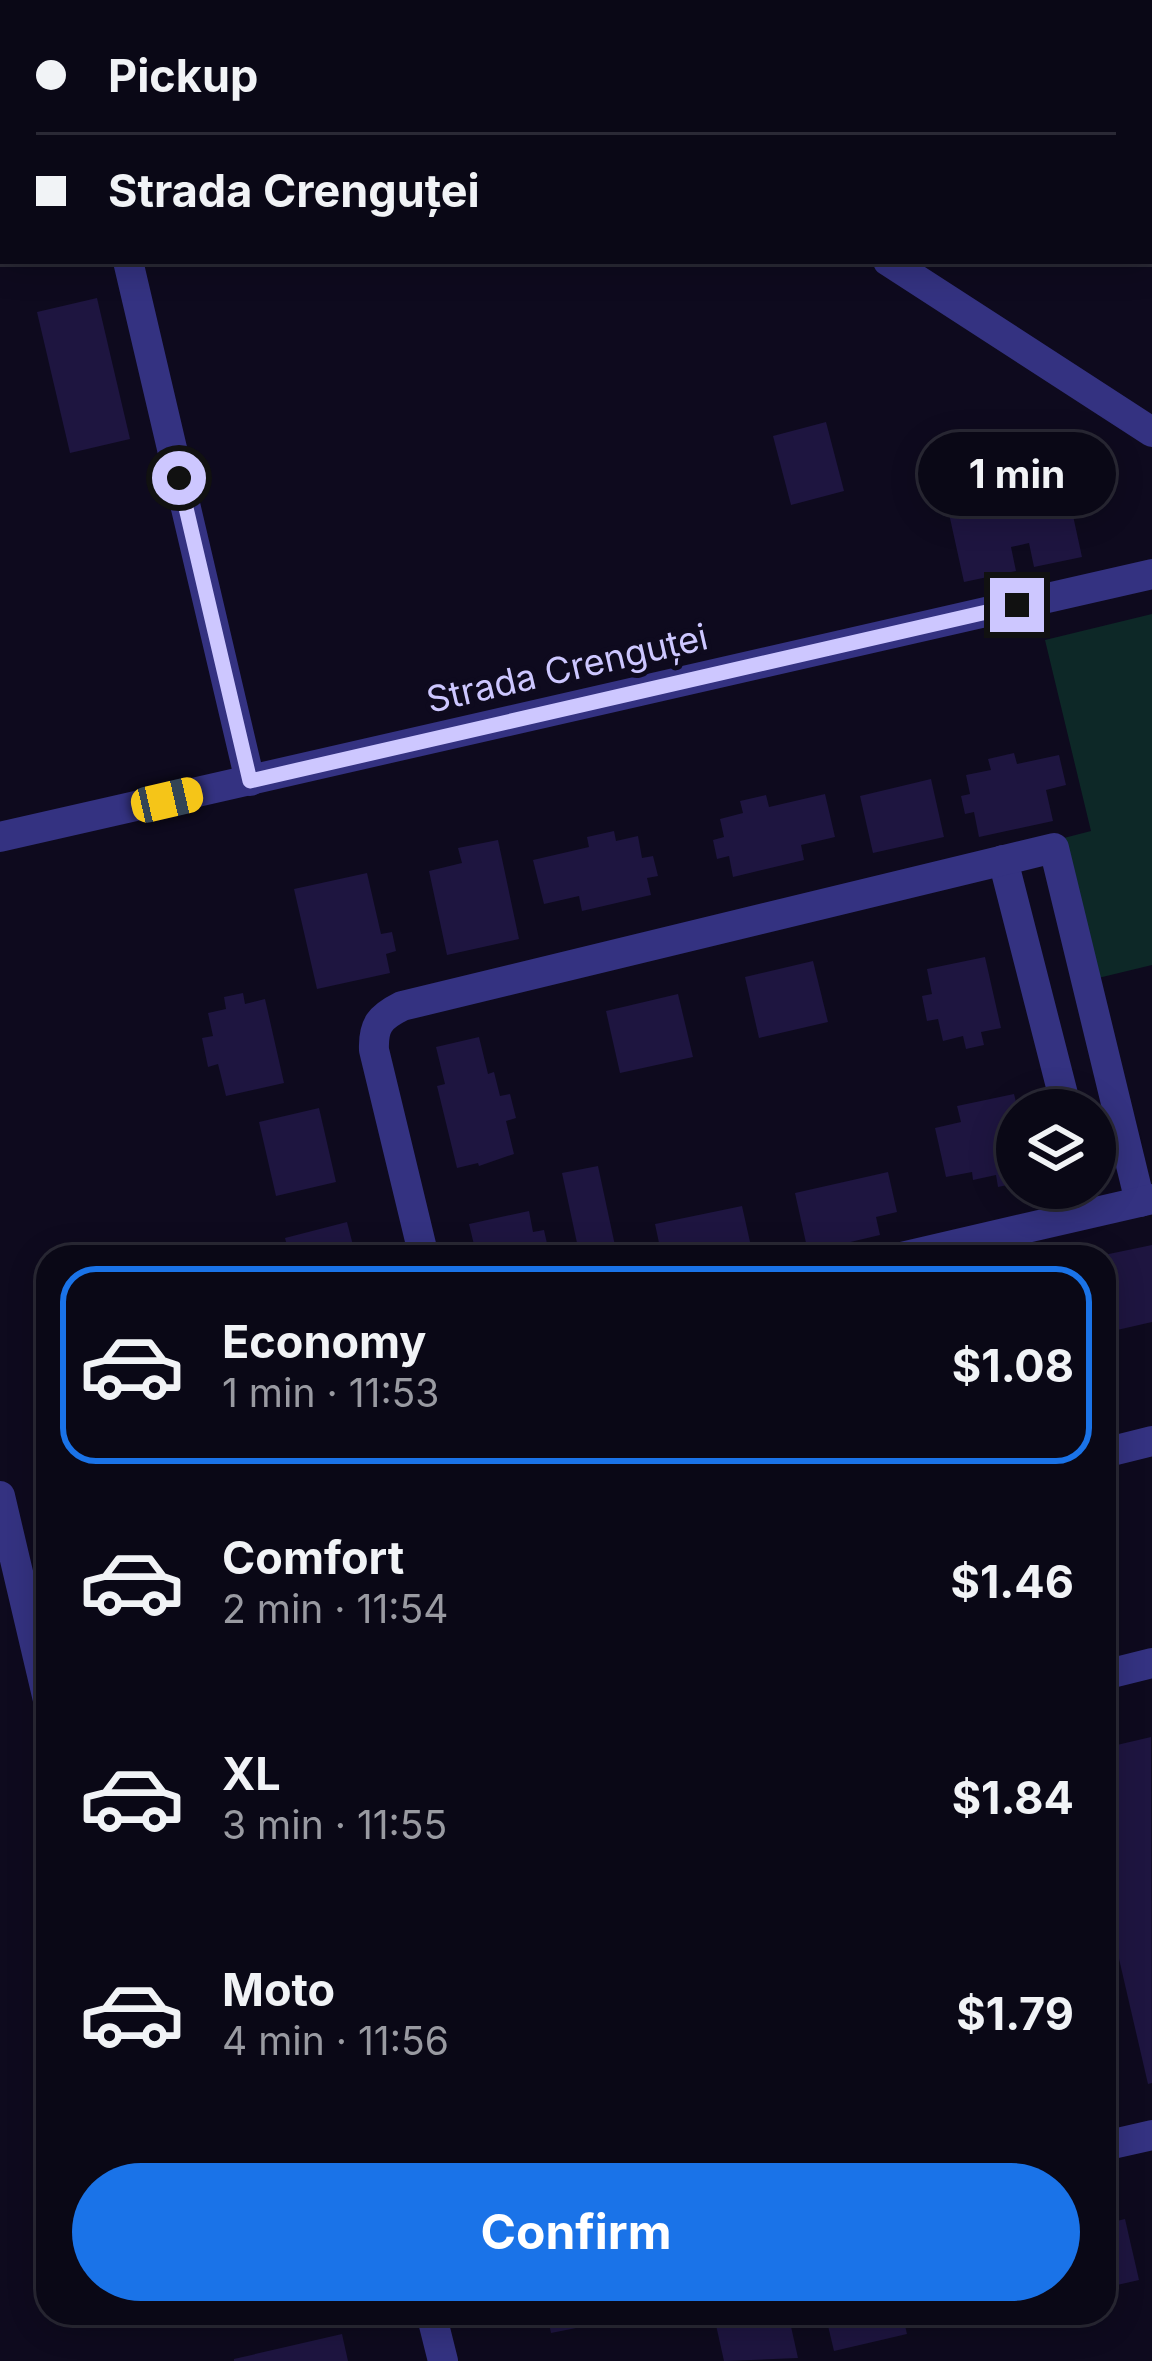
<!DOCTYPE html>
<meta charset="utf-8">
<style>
body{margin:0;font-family:Inter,sans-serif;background:#13111f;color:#f1f3f6;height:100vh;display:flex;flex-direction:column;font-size:45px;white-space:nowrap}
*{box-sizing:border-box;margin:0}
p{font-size:39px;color:#999aa1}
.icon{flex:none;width:66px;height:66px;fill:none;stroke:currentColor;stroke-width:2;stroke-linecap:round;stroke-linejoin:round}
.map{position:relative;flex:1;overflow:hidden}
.panel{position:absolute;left:36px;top:1245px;width:1080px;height:1080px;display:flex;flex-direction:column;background:#0a0816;border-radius:36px;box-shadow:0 6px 30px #0003,0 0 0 3px #2a2935}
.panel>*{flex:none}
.top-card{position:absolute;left:0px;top:0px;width:1152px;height:264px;box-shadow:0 6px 30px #0003,0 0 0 3px #2a2935;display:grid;align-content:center;height:264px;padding:0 36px;background:#0a0816}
.buttons{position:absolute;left:996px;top:1089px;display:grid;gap:24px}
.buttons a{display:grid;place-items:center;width:120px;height:120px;border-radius:50%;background:#0a0816;box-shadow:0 6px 30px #0003,0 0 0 3px #2a2935;font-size:60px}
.end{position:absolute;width:54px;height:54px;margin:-27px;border:15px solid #cdc7ff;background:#111;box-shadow:0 0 0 6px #111}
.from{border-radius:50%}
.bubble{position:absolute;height:84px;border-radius:42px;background:#0a0816;box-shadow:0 6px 30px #0003,0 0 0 3px #2a2935;font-size:39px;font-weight:700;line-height:84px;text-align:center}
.car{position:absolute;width:36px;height:72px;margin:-36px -18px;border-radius:15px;box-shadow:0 0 9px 3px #0007;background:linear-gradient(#f5c518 24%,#345 0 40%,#f5c518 0 76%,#345 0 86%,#f5c518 0)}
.top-card b{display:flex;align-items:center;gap:42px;height:114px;font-size:45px}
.top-card b+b{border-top:3px solid #2a2935}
.top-card i{width:30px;height:30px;background:#f1f3f6}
ul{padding:21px 0 0;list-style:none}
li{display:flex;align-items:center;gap:36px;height:198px;margin:0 24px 18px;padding:0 12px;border:6px solid transparent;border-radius:36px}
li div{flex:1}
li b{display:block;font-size:45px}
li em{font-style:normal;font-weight:700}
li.current{border-color:#1a73e8}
li>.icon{width:108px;height:108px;stroke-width:1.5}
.cta{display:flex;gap:24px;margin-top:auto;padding:24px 36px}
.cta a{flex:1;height:138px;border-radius:72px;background:#1a73e8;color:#fff;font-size:48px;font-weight:700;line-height:138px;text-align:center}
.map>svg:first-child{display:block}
.green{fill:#0d2827}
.building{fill:#1e1540}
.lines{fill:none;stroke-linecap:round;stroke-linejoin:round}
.minor{stroke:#343281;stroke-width:30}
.route{stroke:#cdc7ff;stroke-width:15}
.labels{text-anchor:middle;stroke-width:10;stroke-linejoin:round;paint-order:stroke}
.street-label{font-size:36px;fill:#cdc7ff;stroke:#0e0a1e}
</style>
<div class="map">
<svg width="1152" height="2361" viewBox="0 0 1152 2361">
<rect width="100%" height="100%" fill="#0e0a1e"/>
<!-- green -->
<path class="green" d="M1152 614V965L1094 979 1060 839 1091 831 1045 640Z"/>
<!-- building -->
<g class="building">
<path d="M97 298 130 439 70 453 37 312Z"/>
<path d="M826 422 844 491 791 505 773 436Z"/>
<path d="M1057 442 1082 557 1034 567 1029 543 1011 547 1016 571 964 582 939 468 976 460 978 467 1019 458 1018 451Z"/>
<path d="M1014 753 1017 764 1059 755 1066 785 1046 790 1053 821 979 837 974 812 965 814 961 796 970 794 966 775 991 770 988 759Z"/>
<path d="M931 779 944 837 873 853 860 796Z"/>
<path d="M825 794 835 837 801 845 804 860 733 877 729 856 717 859 713 840 724 837 720 819 743 813 740 801 766 795 769 807Z"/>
<path d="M614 831 616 841 638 836 642 858 653 856 658 876 647 878 651 895 582 911 579 896 544 904 533 860 589 847 587 837Z"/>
<path d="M498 840 519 939 447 955 429 871 462 863 458 848Z"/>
<path d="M367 873 381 934 392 932 396 951 386 954 390 973 317 989 294 889Z"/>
<path d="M985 957 1001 1028 981 1032 984 1045 966 1049 963 1036 943 1041 938 1019 927 1021 922 996 932 994 927 969Z"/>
<path d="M813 961 828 1022 759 1038 745 977Z"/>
<path d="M243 993 245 1004 265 999 284 1083 226 1096 218 1064 208 1067 202 1038 213 1036 208 1013 226 1009 224 997Z"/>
<path d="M678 994 693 1057 620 1073 606 1011Z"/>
<path d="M479 1037 488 1074 494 1072 500 1096 510 1094 516 1118 506 1121 514 1154 479 1166 478 1163 457 1168 437 1086 445 1084 436 1047Z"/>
<path d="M1014 1094 1018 1110 1017 1183 998 1187 996 1175 973 1180 972 1172 946 1177 935 1128 961 1122 957 1106Z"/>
<path d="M319 1108 336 1182 276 1196 259 1122Z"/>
<path d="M598 1166 617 1255 580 1257 562 1173Z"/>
<path d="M888 1172 897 1212 876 1217 880 1235 808 1252 795 1193Z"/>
<path d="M742 1206 750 1242 736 1245 738 1257H662L655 1224Z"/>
<path d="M529 1211 533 1232 544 1230 550 1257H477L469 1224Z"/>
<path d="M347 1222 356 1257H290L285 1238Z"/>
<path d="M1152 1245V1322L1104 1333V1255Z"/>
<path d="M1151 1737 1152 2083 1148 2084 1104 1894V1748Z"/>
<path d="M1125 2219 1139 2280 1104 2288V2224Z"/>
<path d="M534 2313H588L591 2325 551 2333 549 2323 537 2325Z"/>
<path d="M727 2313H788L798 2358 724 2361 714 2316Z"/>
<path d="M825 2313H902L907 2334 834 2351Z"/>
<path d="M948 2313H1019V2315L961 2328 960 2321 950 2323Z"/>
<path d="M342 2334 348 2361H234V2359Z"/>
</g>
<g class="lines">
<!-- minor -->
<g class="minor">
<path d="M486 0 491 3"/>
<path d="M793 0 795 3"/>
<path d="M128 261 250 781"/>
<path d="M888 261 1152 432"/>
<path d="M0 837 1152 574"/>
<path d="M1003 860 1067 1110"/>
<path d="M424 1257 374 1050C373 1025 380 1017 402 1006L1054 848 1140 1202"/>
<path d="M901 1257 1152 1199"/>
<path d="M1104 1453 1152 1441"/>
<path d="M0 1496 48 1700"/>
<path d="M1104 1675 1152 1663"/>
<path d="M1104 2146 1152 2135"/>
<path d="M431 2313 443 2361"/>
</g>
</g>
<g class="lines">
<!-- route -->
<path class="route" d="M179 478 250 781 1017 605"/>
</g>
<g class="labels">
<!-- street labels -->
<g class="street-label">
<text transform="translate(567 668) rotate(-13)" y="13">Strada Crenguței</text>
</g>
</g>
</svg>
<div class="buttons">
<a><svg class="icon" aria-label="layers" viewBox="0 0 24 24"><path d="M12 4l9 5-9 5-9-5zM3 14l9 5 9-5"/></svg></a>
</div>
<i class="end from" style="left:179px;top:478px"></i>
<i class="end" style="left:1017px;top:605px"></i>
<div class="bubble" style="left:918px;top:432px;width:198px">1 min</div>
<i class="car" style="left:167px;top:800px;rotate:77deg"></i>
<div class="top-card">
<b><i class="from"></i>Pickup</b>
<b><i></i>Strada Crenguței</b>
</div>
<section class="panel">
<ul>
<li class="current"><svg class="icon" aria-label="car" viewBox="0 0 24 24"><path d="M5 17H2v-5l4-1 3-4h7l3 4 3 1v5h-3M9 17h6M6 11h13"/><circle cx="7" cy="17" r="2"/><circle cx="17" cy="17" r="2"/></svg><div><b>Economy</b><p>1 min · 11:53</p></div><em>$1.08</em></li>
<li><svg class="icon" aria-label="car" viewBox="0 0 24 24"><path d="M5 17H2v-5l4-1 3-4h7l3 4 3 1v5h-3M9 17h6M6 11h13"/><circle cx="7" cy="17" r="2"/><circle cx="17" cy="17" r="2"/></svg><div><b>Comfort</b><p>2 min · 11:54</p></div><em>$1.46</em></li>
<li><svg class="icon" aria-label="car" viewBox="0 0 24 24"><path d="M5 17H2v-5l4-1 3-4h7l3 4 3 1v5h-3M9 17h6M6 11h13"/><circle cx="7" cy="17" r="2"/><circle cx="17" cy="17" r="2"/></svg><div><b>XL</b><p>3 min · 11:55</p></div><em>$1.84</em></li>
<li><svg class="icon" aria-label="car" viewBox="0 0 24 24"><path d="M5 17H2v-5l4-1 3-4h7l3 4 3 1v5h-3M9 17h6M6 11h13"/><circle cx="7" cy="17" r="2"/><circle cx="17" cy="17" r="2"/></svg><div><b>Moto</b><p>4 min · 11:56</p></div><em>$1.79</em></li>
</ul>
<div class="cta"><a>Confirm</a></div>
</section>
</div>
